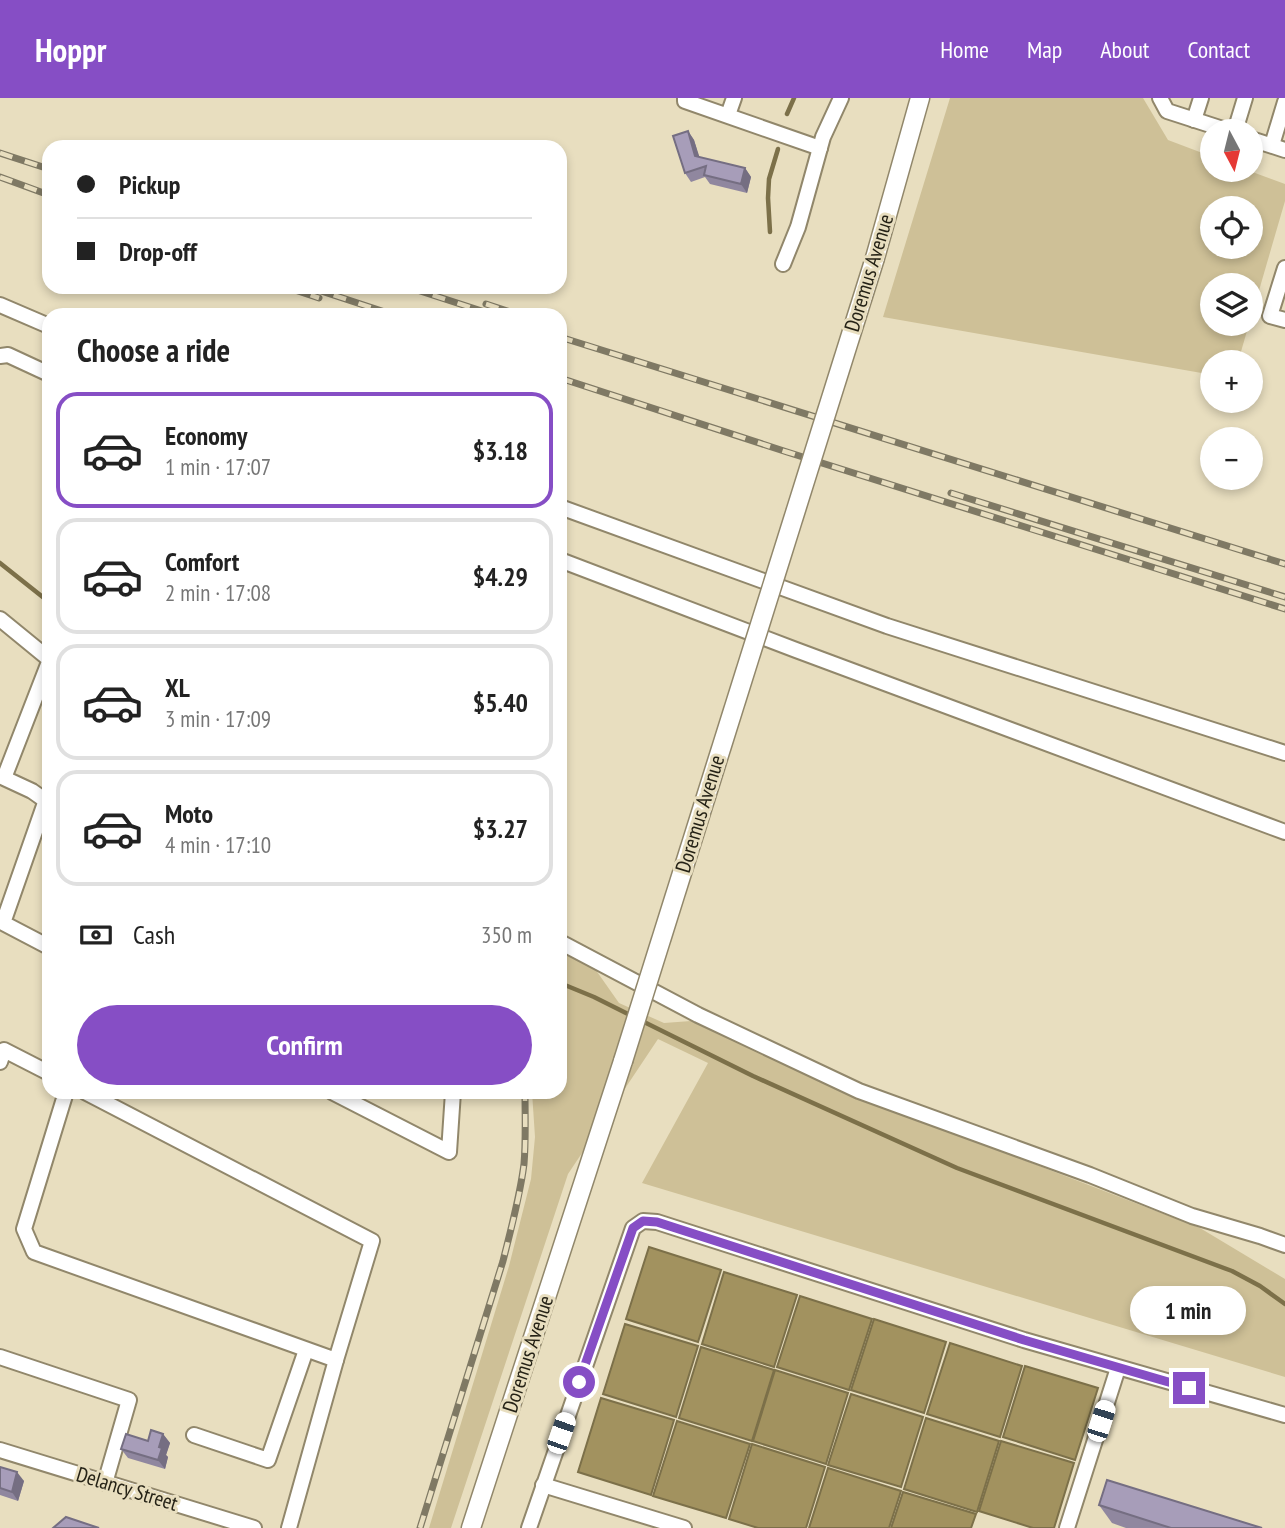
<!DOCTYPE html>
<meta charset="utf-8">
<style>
body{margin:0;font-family:"PT Sans Narrow",sans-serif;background:#f6f6f6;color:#222;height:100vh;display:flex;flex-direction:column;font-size:26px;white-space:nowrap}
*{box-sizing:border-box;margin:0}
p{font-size:23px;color:#767676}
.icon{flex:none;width:38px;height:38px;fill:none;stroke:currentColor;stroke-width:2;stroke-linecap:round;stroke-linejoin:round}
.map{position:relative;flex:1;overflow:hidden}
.sheet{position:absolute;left:42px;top:210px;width:525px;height:791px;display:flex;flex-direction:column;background:#fff;border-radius:21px;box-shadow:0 4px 10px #0003}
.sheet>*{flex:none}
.guide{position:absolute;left:42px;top:42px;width:525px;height:154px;border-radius:21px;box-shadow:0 4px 10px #0003;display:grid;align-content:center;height:154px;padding:0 35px;background:#fff}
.needle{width:46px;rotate:173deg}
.tools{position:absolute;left:1200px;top:21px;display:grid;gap:14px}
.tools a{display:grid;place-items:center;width:63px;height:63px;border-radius:50%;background:#fff;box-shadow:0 4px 10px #0003;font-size:35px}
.end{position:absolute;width:32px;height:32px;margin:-16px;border:9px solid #864ec5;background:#fff;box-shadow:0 0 0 4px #fff}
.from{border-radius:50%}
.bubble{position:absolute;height:49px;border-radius:24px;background:#fff;box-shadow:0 4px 10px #0003;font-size:23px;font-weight:800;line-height:49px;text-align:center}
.car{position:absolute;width:21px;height:42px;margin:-21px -10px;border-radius:9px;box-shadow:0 0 5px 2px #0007;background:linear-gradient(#fff 24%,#345 0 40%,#fff 0 76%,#345 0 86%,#fff 0)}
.guide b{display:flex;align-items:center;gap:24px;height:66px;font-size:26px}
.guide b+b{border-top:2px solid #e0e0e0}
.guide i{width:18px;height:18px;background:#222}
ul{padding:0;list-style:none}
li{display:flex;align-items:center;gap:21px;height:116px;margin:0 14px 10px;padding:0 21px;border:4px solid #e0e0e0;border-radius:21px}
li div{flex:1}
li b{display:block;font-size:26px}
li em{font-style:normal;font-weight:800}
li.current{border-color:#864ec5}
li>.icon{width:63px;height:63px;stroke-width:1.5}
h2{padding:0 35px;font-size:32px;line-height:84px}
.pay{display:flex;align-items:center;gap:18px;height:77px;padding:0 35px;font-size:26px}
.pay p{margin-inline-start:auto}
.button{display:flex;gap:14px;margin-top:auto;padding:14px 35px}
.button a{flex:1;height:80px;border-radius:42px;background:#864ec5;color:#fff;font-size:28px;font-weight:800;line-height:80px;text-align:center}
header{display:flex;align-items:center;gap:42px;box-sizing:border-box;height:98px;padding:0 35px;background:#864ec5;color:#fff}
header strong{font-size:33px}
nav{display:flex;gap:38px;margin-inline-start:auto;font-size:24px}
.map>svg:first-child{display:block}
.green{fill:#cec097;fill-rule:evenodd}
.water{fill:#a2925f;stroke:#7c7049;stroke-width:2}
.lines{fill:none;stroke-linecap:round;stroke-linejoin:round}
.stream{stroke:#7c7049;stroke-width:4.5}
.minor-casing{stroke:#91876b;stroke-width:18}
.major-casing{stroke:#91876b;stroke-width:21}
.minor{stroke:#fff;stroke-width:14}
.major{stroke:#fff;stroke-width:18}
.rail-casing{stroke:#7f7964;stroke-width:7}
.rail{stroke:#e8debf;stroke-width:4.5;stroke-dasharray:13;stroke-linecap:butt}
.major-bridge-casing{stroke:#91876b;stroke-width:21;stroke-linecap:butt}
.major-bridge{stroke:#fff;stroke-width:18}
.wall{fill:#90879f}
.shaded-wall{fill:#756e82}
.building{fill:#a79db9;stroke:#756e82;stroke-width:2}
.route{stroke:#864ec5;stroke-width:9}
.labels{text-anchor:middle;stroke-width:6;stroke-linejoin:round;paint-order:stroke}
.street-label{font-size:21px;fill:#252216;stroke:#e8debf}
</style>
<header>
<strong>Hoppr</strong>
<nav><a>Home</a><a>Map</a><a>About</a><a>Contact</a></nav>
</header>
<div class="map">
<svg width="1285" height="1430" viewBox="0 0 1285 1430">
<rect width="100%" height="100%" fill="#e8debf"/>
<!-- green -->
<g class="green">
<path d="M950 0H1143L1168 42 1213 59V72H1247L1285 86V103L1251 220V187H1213V226H1249L1238 264H1213V277L883 219ZM1213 110H1251V149H1213Z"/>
<path d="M560 851 593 868 619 905 664 925 691 923 863 1000 1200 1130 1285 1181V1279L642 1085 708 965 658 941 568 1076 451 1430H429L509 1168 531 1081 535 1039 532 994H560Z"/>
</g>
<!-- water -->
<g class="water">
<path d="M649 1149 721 1172 698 1244 626 1221Z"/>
<path d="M724 1174 797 1197 774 1269 702 1246Z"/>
<path d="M800 1198 872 1221 849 1292 777 1269Z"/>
<path d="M874 1221 946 1244 924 1315 851 1292Z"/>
<path d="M625 1226 698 1248 676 1319 603 1296Z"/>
<path d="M950 1245 1022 1268 1000 1339 927 1316Z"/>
<path d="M701 1249 774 1272 752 1343 679 1320Z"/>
<path d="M1025 1268 1098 1290 1075 1362 1003 1339Z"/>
<path d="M775 1272 848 1295 826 1366 753 1343Z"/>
<path d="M851 1296 923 1319 901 1389 828 1367Z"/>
<path d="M601 1300 674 1322 651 1397 578 1374Z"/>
<path d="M926 1320 999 1343 977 1414 904 1391Z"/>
<path d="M677 1323 750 1346 726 1420 653 1398Z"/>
<path d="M1001 1343 1074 1365 1054 1430H1033L979 1413Z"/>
<path d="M752 1346 825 1369 806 1430H758L729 1421Z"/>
<path d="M828 1370 901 1393 889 1430H809Z"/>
<path d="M903 1394 976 1416 971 1430H891Z"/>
</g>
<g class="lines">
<!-- stream -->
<g class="stream">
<path d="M787 16 794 0"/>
<path d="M770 134 768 100 769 81 778 51"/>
<path d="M0 465 49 504"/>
<path d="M560 885 594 899 632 918"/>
<path d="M640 922 753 978 957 1070 1232 1173 1260 1188 1285 1206"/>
</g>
<defs>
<g id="minor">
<path d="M685 0V3L820 50"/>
<path d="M1160 0 1167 13 1229 33"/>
<path d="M728 17 734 0"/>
<path d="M1194 22 1201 0"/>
<path d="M1235 33 1245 0"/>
<path d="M1251 41 1285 52"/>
<path d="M1272 47 1285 4"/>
<path d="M783 166 798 129 823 39 841 0"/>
<path d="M1285 170 1270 218 1285 222"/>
<path d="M0 207 49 228"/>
<path d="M0 258 8 257 49 276"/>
<path d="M560 409 887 528 1285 655"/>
<path d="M560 462 796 552 1285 734"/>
<path d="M0 521 49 561"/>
<path d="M49 564 4 680 32 693 49 705"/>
<path d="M46 702 3 825 49 849"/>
<path d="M560 844 698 917 859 993 1090 1077 1192 1118 1260 1138 1285 1147"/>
<path d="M0 964 4 952 49 975"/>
<path d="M66 994 24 1131 34 1154 336 1262 372 1143 85 994"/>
<path d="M332 994 449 1054 453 994"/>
<path d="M0 1259 129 1302 105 1385"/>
<path d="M194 1337 268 1362 306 1252"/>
<path d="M0 1352 254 1430"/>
<path d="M543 1387 684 1430"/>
<path d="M289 1430 336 1262"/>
<path d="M529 1430 633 1130 643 1123 657 1124 1024 1242 1285 1317"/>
<path d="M1067 1430 1118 1270"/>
</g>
<g id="major">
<path d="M875 160 920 0"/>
<path d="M471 1430 623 963"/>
</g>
</defs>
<!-- minor casing -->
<use href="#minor" class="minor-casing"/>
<!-- major casing -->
<use href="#major" class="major-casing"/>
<!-- minor -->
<use href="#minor" class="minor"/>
<!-- major -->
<use href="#major" class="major"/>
<defs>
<g id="rail">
<path d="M0 55 49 71"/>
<path d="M0 79 49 97"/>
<path d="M286 189 319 200"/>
<path d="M309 189 394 217"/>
<path d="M408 189 494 217"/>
<path d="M486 206 519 217"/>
<path d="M560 239 1285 466"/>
<path d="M560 280 787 354 1285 511"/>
<path d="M951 395 1285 499"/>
<path d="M420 1430 503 1163C511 1131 520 1098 524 1066 526 1042 525 1018 525 994"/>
</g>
</defs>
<!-- rail casing -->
<use href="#rail" class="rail-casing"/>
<!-- rail -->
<use href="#rail" class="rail"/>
<defs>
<path id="major-bridge" d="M623 963 875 160"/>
</defs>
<!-- major-bridge casing -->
<use href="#major-bridge" class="major-bridge-casing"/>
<!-- major-bridge -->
<use href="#major-bridge" class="major-bridge"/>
</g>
<!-- wall -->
<g class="wall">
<path d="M688 33 694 42 699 59 745 70 751 79 747 95 710 86 705 79 691 84 685 75Z"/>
<path d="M163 1336 170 1345 166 1357 168 1359 165 1371 128 1360 121 1351 148 1343Z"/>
<path d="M0 1369 24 1383 18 1403 0 1397Z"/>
<path d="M1099 1407 1262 1430H1126L1112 1425Z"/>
</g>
<!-- shaded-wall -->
<g class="shaded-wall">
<path d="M688 33 694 42 702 67 695 58Z"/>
<path d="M745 70 751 79 747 95 741 86Z"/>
<path d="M163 1336 170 1345 166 1357 168 1359 165 1371 158 1362 159 1349Z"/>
<path d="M17 1374 24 1383 18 1403 12 1394Z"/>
</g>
<!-- building -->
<g class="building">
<path d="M688 33 695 58 745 70 741 86 704 77 706 68 685 75 673 38Z"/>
<path d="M49 284V295L46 294Z"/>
<path d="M151 1332 163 1336 159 1349 162 1350 158 1362 121 1351 126 1336 148 1343Z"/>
<path d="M0 1369 17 1374 12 1394 0 1390Z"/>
<path d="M1107 1382 1262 1430H1171L1099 1407Z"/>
<path d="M66 1419 99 1430H53Z"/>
</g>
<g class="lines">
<!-- route -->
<path class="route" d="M579 1284 633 1130 643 1123 657 1124 1024 1242 1189 1290"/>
</g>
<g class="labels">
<!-- street labels -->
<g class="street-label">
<text transform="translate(869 175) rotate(-73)" y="7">Doremus Avenue</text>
<text transform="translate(700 716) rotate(-73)" y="7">Doremus Avenue</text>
<text transform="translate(528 1256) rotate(-72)" y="7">Doremus Avenue</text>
<text transform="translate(127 1391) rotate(17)" y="7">Delancy Street</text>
</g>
</g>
</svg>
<div class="tools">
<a><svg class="needle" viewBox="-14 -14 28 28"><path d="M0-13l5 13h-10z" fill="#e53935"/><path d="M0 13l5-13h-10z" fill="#767676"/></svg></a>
<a><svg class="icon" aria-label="locate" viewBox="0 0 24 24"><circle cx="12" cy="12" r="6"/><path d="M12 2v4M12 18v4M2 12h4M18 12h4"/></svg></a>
<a><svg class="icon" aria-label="layers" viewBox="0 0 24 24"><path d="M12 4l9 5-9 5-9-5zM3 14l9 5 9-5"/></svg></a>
<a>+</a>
<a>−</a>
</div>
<i class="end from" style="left:579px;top:1284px"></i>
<i class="end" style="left:1189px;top:1290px"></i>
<div class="bubble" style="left:1130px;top:1188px;width:116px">1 min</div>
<i class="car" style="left:1101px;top:1323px;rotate:18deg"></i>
<i class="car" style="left:561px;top:1335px;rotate:19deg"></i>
<div class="guide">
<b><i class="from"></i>Pickup</b>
<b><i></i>Drop-off</b>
</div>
<section class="sheet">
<h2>Choose a ride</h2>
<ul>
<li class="current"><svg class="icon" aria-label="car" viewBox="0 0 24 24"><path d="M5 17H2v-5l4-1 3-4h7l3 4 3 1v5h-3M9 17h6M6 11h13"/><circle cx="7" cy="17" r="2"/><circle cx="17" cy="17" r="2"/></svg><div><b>Economy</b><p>1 min · 17:07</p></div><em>$3.18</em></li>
<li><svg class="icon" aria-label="car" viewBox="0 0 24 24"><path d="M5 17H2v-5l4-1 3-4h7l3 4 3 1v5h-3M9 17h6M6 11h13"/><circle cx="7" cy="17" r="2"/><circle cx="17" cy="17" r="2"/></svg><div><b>Comfort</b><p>2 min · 17:08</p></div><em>$4.29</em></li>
<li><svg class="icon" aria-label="car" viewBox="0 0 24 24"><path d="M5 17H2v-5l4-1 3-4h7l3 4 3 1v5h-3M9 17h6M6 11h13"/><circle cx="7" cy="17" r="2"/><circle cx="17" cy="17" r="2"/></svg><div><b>XL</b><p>3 min · 17:09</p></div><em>$5.40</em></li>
<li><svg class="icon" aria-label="car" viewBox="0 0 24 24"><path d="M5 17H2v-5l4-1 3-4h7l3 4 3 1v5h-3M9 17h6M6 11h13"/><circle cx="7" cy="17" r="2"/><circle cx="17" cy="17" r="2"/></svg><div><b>Moto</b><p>4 min · 17:10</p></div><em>$3.27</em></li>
</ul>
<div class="pay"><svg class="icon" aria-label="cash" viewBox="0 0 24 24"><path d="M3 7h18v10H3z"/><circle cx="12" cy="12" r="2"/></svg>Cash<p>350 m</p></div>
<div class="button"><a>Confirm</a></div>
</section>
</div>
